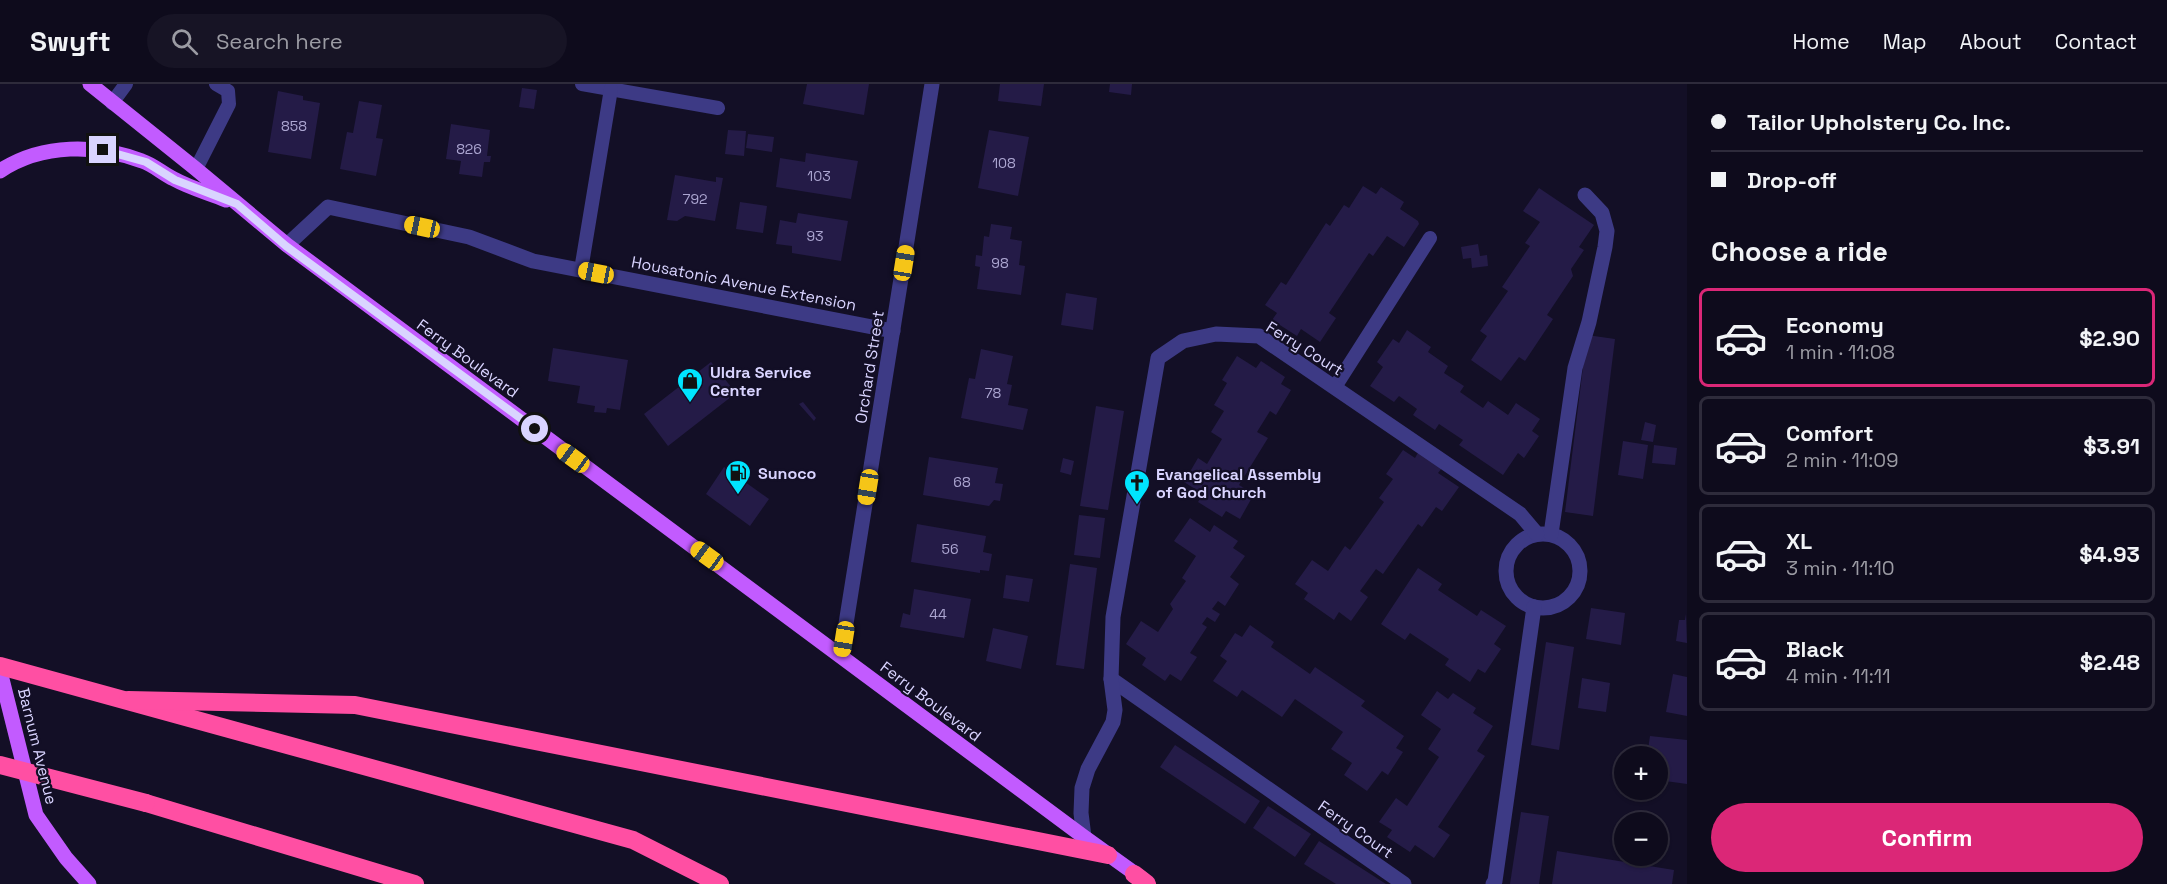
<!DOCTYPE html>
<meta charset="utf-8">
<style>
body{margin:0;font-family:"Space Grotesk",sans-serif;background:#171425;color:#f1f3f6;height:100vh;display:flex;flex-direction:column;font-size:22px;white-space:nowrap}
*{box-sizing:border-box;margin:0}
p{font-size:20px;color:#9b9ba3}
.icon{flex:none;width:33px;height:33px;fill:none;stroke:currentColor;stroke-width:2;stroke-linecap:round;stroke-linejoin:round}
.map{position:relative;flex:1;overflow:hidden}
.sheet{display:flex;flex-direction:column;background:#0e0b1c;width:480px}
.sheet>*{flex:none}
.banner{display:grid;align-content:center;height:132px;padding:0 24px;background:#0e0b1c}
.controls{position:absolute;left:1614px;top:662px;display:grid;gap:12px}
.controls a{display:grid;place-items:center;width:54px;height:54px;border-radius:50%;background:#0e0b1c;box-shadow:0 2px 4px #0004,0 0 0 2px #2e2b3b;font-size:30px}
.end{position:absolute;width:27px;height:27px;margin:-14px;border:8px solid #d9d4ff;background:#111;box-shadow:0 0 0 3px #111}
.from{border-radius:50%}
.car{position:absolute;width:18px;height:36px;margin:-18px -9px;border-radius:8px;box-shadow:0 0 4px 2px #0007;background:linear-gradient(#f5c518 24%,#345 0 40%,#f5c518 0 76%,#345 0 86%,#f5c518 0)}
.banner b{display:flex;align-items:center;gap:21px;height:57px;font-size:22px}
.banner b+b{border-top:2px solid #2e2b3b}
.banner i{width:15px;height:15px;background:#f1f3f6}
ul{padding:0;list-style:none}
li{display:flex;align-items:center;gap:18px;height:99px;margin:0 12px 9px;padding:0 12px;border:3px solid #2e2b3b;border-radius:9px}
li div{flex:1}
li b{display:block;font-size:22px}
li em{font-style:normal;font-weight:800}
li.selected{border-color:#db2777}
li>.icon{width:54px;height:54px;stroke-width:1.5}
h2{padding:0 24px;font-size:27px;line-height:72px}
.primary-button{display:flex;gap:12px;margin-top:auto;padding:12px 24px}
.primary-button a{flex:1;height:69px;border-radius:36px;background:#db2777;color:#fff;font-size:24px;font-weight:800;line-height:69px;text-align:center}
header{display:flex;align-items:center;gap:36px;box-sizing:border-box;height:84px;padding:0 30px;background:#0e0b1c;border-bottom:2px solid #2e2b3b}
header strong{font-size:28px}
nav{display:flex;gap:33px;margin-inline-start:auto;font-size:21px}
.search{width:420px;height:54px;background:#171425;display:flex;align-items:center;gap:15px;box-sizing:border-box;padding:0 21px;border-radius:33px;color:#9b9ba3;font-size:22px}
main{display:flex;flex:1;min-height:0}
.map>svg:first-child{display:block}
.building{fill:#241b47}
.lines{fill:none;stroke-linecap:round;stroke-linejoin:round}
.service{stroke:#3d3a85;stroke-width:14}
.minor{stroke:#3d3a85;stroke-width:15}
.primary{stroke:#c25bff;stroke-width:15}
.motorway{stroke:#ff4fa3;stroke-width:18}
.motorway-bridge{stroke:#ff4fa3;stroke-width:18}
.route{stroke:#d9d4ff;stroke-width:8}
.labels{text-anchor:middle;stroke-width:4.5;stroke-linejoin:round;paint-order:stroke}
.number-label{font-size:14px;fill:#aca6d1}
.street-label{font-size:16px;fill:#d9d4ff;stroke:#130f26}
.poi-label{font-size:16px;font-weight:bold;fill:#d9d4ff;stroke:#130f26;text-anchor:start}
</style>
<header>
<strong>Swyft</strong>
<div class="search"><svg class="icon" aria-label="search" viewBox="0 0 24 24"><circle cx="10" cy="10" r="6"/><path d="M15 15l6 6"/></svg>Search here</div>
<nav><a>Home</a><a>Map</a><a>About</a><a>Contact</a></nav>
</header>
<main>
<div class="map">
<svg width="1687" height="800" viewBox="0 0 1687 800">
<rect width="100%" height="100%" fill="#130f26"/>
<!-- building -->
<g class="building">
<path d="M807 0H869L864 31 803 20Z"/>
<path d="M1000 0H1044L1041 22 998 17Z"/>
<path d="M1110 0H1132L1131 11 1109 8Z"/>
<path d="M522 4 537 6 534 25 519 23Z"/>
<path d="M278 7 303 12V16L320 19 311 75 268 68Z"/>
<path d="M359 17 382 21 376 54 383 55 376 92 340 85 347 48 353 49Z"/>
<path d="M451 40 490 46 487 72H491L490 78H484L482 93 459 90 461 77 446 75Z"/>
<path d="M728 46 746 47 744 72 725 70Z"/>
<path d="M989 46 1029 53 1018 112 978 104Z"/>
<path d="M748 50 774 53 772 68 746 64Z"/>
<path d="M806 69 858 77 851 115 776 103 780 74 805 78Z"/>
<path d="M675 91 716 98V93L723 94 715 137 685 132 677 137 667 136Z"/>
<path d="M1363 102 1376 110 1381 103 1404 118 1400 125 1418 137 1419 140 1404 163 1387 152 1373 172 1369 169 1329 229 1336 234 1320 258 1301 245 1297 252 1272 236 1277 229 1265 221 1281 198 1286 201 1326 139 1330 142 1344 121 1349 124Z"/>
<path d="M1539 104 1594 141 1579 163 1584 166 1571 185 1573 192 1547 231 1553 235 1525 277 1519 273 1501 297 1471 276 1487 252 1480 247 1508 207 1502 203 1530 162 1525 159 1540 138 1523 127Z"/>
<path d="M740 118 767 122 763 149 736 145Z"/>
<path d="M798 129 848 137 841 177 792 169V162L776 160 780 136 796 139Z"/>
<path d="M991 140 1012 143 1010 155 1022 157 1019 181 1025 182 1021 211 977 205 980 183 975 182 976 171 982 172 984 152 989 153Z"/>
<path d="M1478 160 1480 172 1487 171 1488 182 1472 184 1471 174 1463 175 1461 163Z"/>
<path d="M1066 209 1097 214 1093 246 1061 241Z"/>
<path d="M1407 246 1431 263 1428 268 1448 282 1444 289 1464 302 1460 308 1483 324 1488 317 1508 331 1516 319 1540 335 1532 347 1539 352 1524 374 1518 369 1503 391 1459 361 1463 356 1439 340 1435 346 1413 331 1417 325 1399 312 1394 318 1370 302 1383 283 1377 278 1393 255 1399 259Z"/>
<path d="M1587 251 1615 255 1593 432 1565 428Z"/>
<path d="M553 264 628 276 620 326 607 324 606 329 594 328 595 322 577 319 580 302 548 297Z"/>
<path d="M981 265 1013 272 1007 300 1012 301 1008 321 1028 325 1023 346 961 334 969 294 975 295Z"/>
<path d="M1237 272 1256 284 1261 277 1285 293 1281 300 1291 306 1276 331 1270 327 1257 348 1268 354 1239 401 1254 410 1240 435 1226 427 1222 433 1198 418 1203 410 1184 398 1198 374 1207 380 1222 355 1211 348 1224 327 1214 321 1227 299 1222 296Z"/>
<path d="M711 278 736 309 668 362 644 330Z"/>
<path d="M803 318 816 334 814 337 799 320Z"/>
<path d="M1096 322 1124 327 1108 426 1080 422Z"/>
<path d="M1645 338 1656 341 1653 358 1641 356Z"/>
<path d="M1623 357 1648 361 1643 395 1618 391Z"/>
<path d="M1654 361 1677 364 1675 381 1652 379Z"/>
<path d="M1403 366 1415 374 1419 367 1442 384 1438 389 1459 403 1442 427 1436 423 1422 443 1418 440 1383 490 1376 485 1360 507 1368 513 1351 537 1339 528 1334 536 1304 515 1308 509 1295 500 1312 476 1328 487 1345 462 1350 466 1384 418 1379 414 1393 395 1386 390Z"/>
<path d="M929 373 998 384 995 399 1003 400 1000 417 994 416 989 422 923 411Z"/>
<path d="M1063 374 1074 377 1071 391 1060 388Z"/>
<path d="M724 383 769 415 750 442 706 410Z"/>
<path d="M1079 431 1105 434 1100 474 1074 471Z"/>
<path d="M1190 434 1210 448 1214 441 1238 457 1233 464 1245 472 1230 493 1239 500 1225 522 1218 517 1212 525 1220 530 1215 538 1207 533 1202 540 1207 543 1190 569 1197 573 1181 597 1170 590 1165 597 1142 581 1146 574 1126 560 1141 537 1158 548 1173 525 1170 520 1186 497 1182 494 1196 472 1174 457Z"/>
<path d="M917 440 986 452 983 468 992 470 989 487 980 486V489L911 478Z"/>
<path d="M1070 480 1097 484 1084 585 1056 581Z"/>
<path d="M1418 484 1442 500 1438 506 1477 532 1481 526 1506 542 1494 560 1501 565 1485 589 1478 585 1470 598 1445 581 1449 575 1410 549 1405 556 1381 540Z"/>
<path d="M1006 491 1033 495 1029 518 1003 514Z"/>
<path d="M914 505 971 515 964 554 900 543 903 529 910 531Z"/>
<path d="M1591 524 1625 529 1621 561 1586 555Z"/>
<path d="M1686 530 1687 559 1676 557 1679 536H1685Z"/>
<path d="M1250 541 1274 558 1271 563 1310 590 1315 583 1365 617 1361 622 1404 652 1396 664 1403 668 1388 691 1382 687 1367 707 1344 691 1352 679 1331 665 1343 648 1295 615 1282 633 1242 606 1237 613 1213 597 1227 577 1220 572 1235 549 1242 553Z"/>
<path d="M993 544 1028 552 1021 585 986 577Z"/>
<path d="M1546 558 1574 563 1559 666 1531 661Z"/>
<path d="M1673 590 1687 593V632L1666 628Z"/>
<path d="M1582 594 1610 599 1606 628 1578 624Z"/>
<path d="M1437 607 1448 615 1453 609 1476 624 1473 629 1493 642 1477 667 1485 672 1438 743 1450 751 1434 774 1415 761 1410 768 1387 753 1392 746 1379 738 1396 714 1407 722 1439 673 1428 665 1441 645 1421 631Z"/>
<path d="M1650 652 1687 656V700L1658 696V672H1647Z"/>
<path d="M1175 661 1260 717 1245 740 1160 683Z"/>
<path d="M1268 722 1311 750 1295 773 1253 744Z"/>
<path d="M1521 728 1549 732 1539 800H1510Z"/>
<path d="M1319 757 1386 800H1336L1304 780Z"/>
<path d="M1557 767 1674 786 1672 800H1552Z"/>
</g>
<g class="lines">
<!-- service -->
<g class="service">
<path d="M582 0 718 24"/>
<path d="M112 19 126 0"/>
<path d="M196 85 229 20 228 7 216 0"/>
<path d="M581 186 611 5"/>
<path d="M1335 303 1430 154"/>
</g>
<!-- minor -->
<g class="minor">
<path d="M287 161 328 123 469 153 533 177 893 247"/>
<circle cx="1543" cy="487" r="37"/>
<path d="M1551 450 1575 284 1589 238 1605 163 1607 147 1602 129 1585 111"/>
<path d="M841 571 932 0"/>
<path d="M1111 595 1404 800"/>
<path d="M1084 753 1081 729 1082 704 1088 685 1113 638 1115 626 1111 595 1113 533 1158 274 1183 257 1216 250 1259 252 1520 430 1537 450"/>
<path d="M1493 800 1495 797 1534 523"/>
</g>
<!-- primary -->
<g class="primary">
<path d="M90 0 196 85 287 161 1084 753 1144 796"/>
<path d="M0 87C42 59 97 60 142 77 154 81 163 90 174 95 190 104 209 109 226 116"/>
<path d="M0 587 36 731 66 774 89 800"/>
</g>
<!-- motorway -->
<g class="motorway">
<path d="M0 582 633 756 720 800"/>
<path d="M128 616 355 621 1108 771"/>
<path d="M146 719 415 800"/>
<path d="M1134 790 1147 800"/>
</g>
<!-- motorway-bridge -->
<path class="motorway-bridge" d="M0 681 146 719"/>
</g>
<g class="lines">
<!-- route -->
<path class="route" d="M103 66 146 78 175 96 237 120 286 162 535 345"/>
</g>
<!-- icons -->
<defs>
<symbol id="shop-pin" viewBox="-11 -11 22 30"><path d="M0 17L-7.5 6A9.5 9.5 0 1 1 7.5 6Z" fill="#00e5ff" stroke="#130f26"/><path d="M-5-2.5h2.3a2.7 3.5 0 0 1 5.4 0H5L5.5 6h-11ZM-1.5-2.5h3a1.5 2.3 0 0 0-3 0Z" fill="#111"/></symbol>
<symbol id="fuel-pin" viewBox="-11 -11 22 30"><path d="M0 17L-7.5 6A9.5 9.5 0 1 1 7.5 6Z" fill="#00e5ff" stroke="#130f26"/><path d="M-5.5-6h7V0h2V4h1.3V-2.5L3-4.5l.8-.8L6-3V5H2.5V1h-1V6h-7ZM-4.2-4.7v3.2H.2V-4.7Z" fill="#111"/></symbol>
<symbol id="church-pin" viewBox="-11 -11 22 30"><path d="M0 17L-7.5 6A9.5 9.5 0 1 1 7.5 6Z" fill="#00e5ff" stroke="#130f26"/><path d="M-1.2-6h2.4v3.5h3.3v2.4h-3.3V6h-2.4V-.1h-3.3v-2.4h3.3Z" fill="#111"/></symbol>
</defs>
<g fill-rule="evenodd">
<use href="#shop-pin" x="675" y="282" width="30" height="40"/>
<use href="#fuel-pin" x="723" y="374" width="30" height="40"/>
<use href="#church-pin" x="1122" y="384" width="30" height="40"/>
</g>
<g class="labels">
<!-- number labels -->
<g class="number-label">
<text x="294" y="47">858</text>
<text x="469" y="70">826</text>
<text x="1004" y="84">108</text>
<text x="819" y="97">103</text>
<text x="695" y="120">792</text>
<text x="815" y="157">93</text>
<text x="1000" y="184">98</text>
<text x="993" y="314">78</text>
<text x="962" y="403">68</text>
<text x="950" y="470">56</text>
<text x="938" y="535">44</text>
</g>
<!-- street labels -->
<g class="street-label">
<text transform="translate(744 199) rotate(11)" y="6">Housatonic Avenue Extension</text>
<text transform="translate(1305 264) rotate(32)" y="6">Ferry Court</text>
<text transform="translate(468 274) rotate(36)" y="6">Ferry Boulevard</text>
<text transform="translate(869 283) rotate(-81)" y="6">Orchard Street</text>
<text transform="translate(931 617) rotate(37)" y="6">Ferry Boulevard</text>
<text transform="translate(38 662) rotate(76)" y="6">Barnum Avenue</text>
<text transform="translate(1356 745) rotate(35)" y="6">Ferry Court</text>
</g>
<!-- poi labels -->
<g class="poi-label">
<text x="710" y="294">Uldra Service<tspan x="710" dy="18">Center</tspan></text>
<text x="758" y="395">Sunoco</text>
<text x="1156" y="396">Evangelical Assembly<tspan x="1156" dy="18">of God Church</tspan></text>
</g>
</g>
</svg>
<div class="controls">
<a>+</a>
<a>−</a>
</div>
<i class="end from" style="left:535px;top:345px"></i>
<i class="end" style="left:103px;top:66px"></i>
<i class="car" style="left:422px;top:143px;rotate:282deg"></i>
<i class="car" style="left:904px;top:179px;rotate:9deg"></i>
<i class="car" style="left:596px;top:189px;rotate:281deg"></i>
<i class="car" style="left:573px;top:374px;rotate:306deg"></i>
<i class="car" style="left:868px;top:403px;rotate:189deg"></i>
<i class="car" style="left:707px;top:472px;rotate:306deg"></i>
<i class="car" style="left:844px;top:555px;rotate:189deg"></i>
</div>
<section class="sheet">
<div class="banner">
<b><i class="from"></i>Tailor Upholstery Co. Inc.</b>
<b><i></i>Drop-off</b>
</div>
<h2>Choose a ride</h2>
<ul>
<li class="selected"><svg class="icon" aria-label="car" viewBox="0 0 24 24"><path d="M5 17H2v-5l4-1 3-4h7l3 4 3 1v5h-3M9 17h6M6 11h13"/><circle cx="7" cy="17" r="2"/><circle cx="17" cy="17" r="2"/></svg><div><b>Economy</b><p>1 min · 11:08</p></div><em>$2.90</em></li>
<li><svg class="icon" aria-label="car" viewBox="0 0 24 24"><path d="M5 17H2v-5l4-1 3-4h7l3 4 3 1v5h-3M9 17h6M6 11h13"/><circle cx="7" cy="17" r="2"/><circle cx="17" cy="17" r="2"/></svg><div><b>Comfort</b><p>2 min · 11:09</p></div><em>$3.91</em></li>
<li><svg class="icon" aria-label="car" viewBox="0 0 24 24"><path d="M5 17H2v-5l4-1 3-4h7l3 4 3 1v5h-3M9 17h6M6 11h13"/><circle cx="7" cy="17" r="2"/><circle cx="17" cy="17" r="2"/></svg><div><b>XL</b><p>3 min · 11:10</p></div><em>$4.93</em></li>
<li><svg class="icon" aria-label="car" viewBox="0 0 24 24"><path d="M5 17H2v-5l4-1 3-4h7l3 4 3 1v5h-3M9 17h6M6 11h13"/><circle cx="7" cy="17" r="2"/><circle cx="17" cy="17" r="2"/></svg><div><b>Black</b><p>4 min · 11:11</p></div><em>$2.48</em></li>
</ul>
<div class="primary-button"><a>Confirm</a></div>
</section>
</main>
